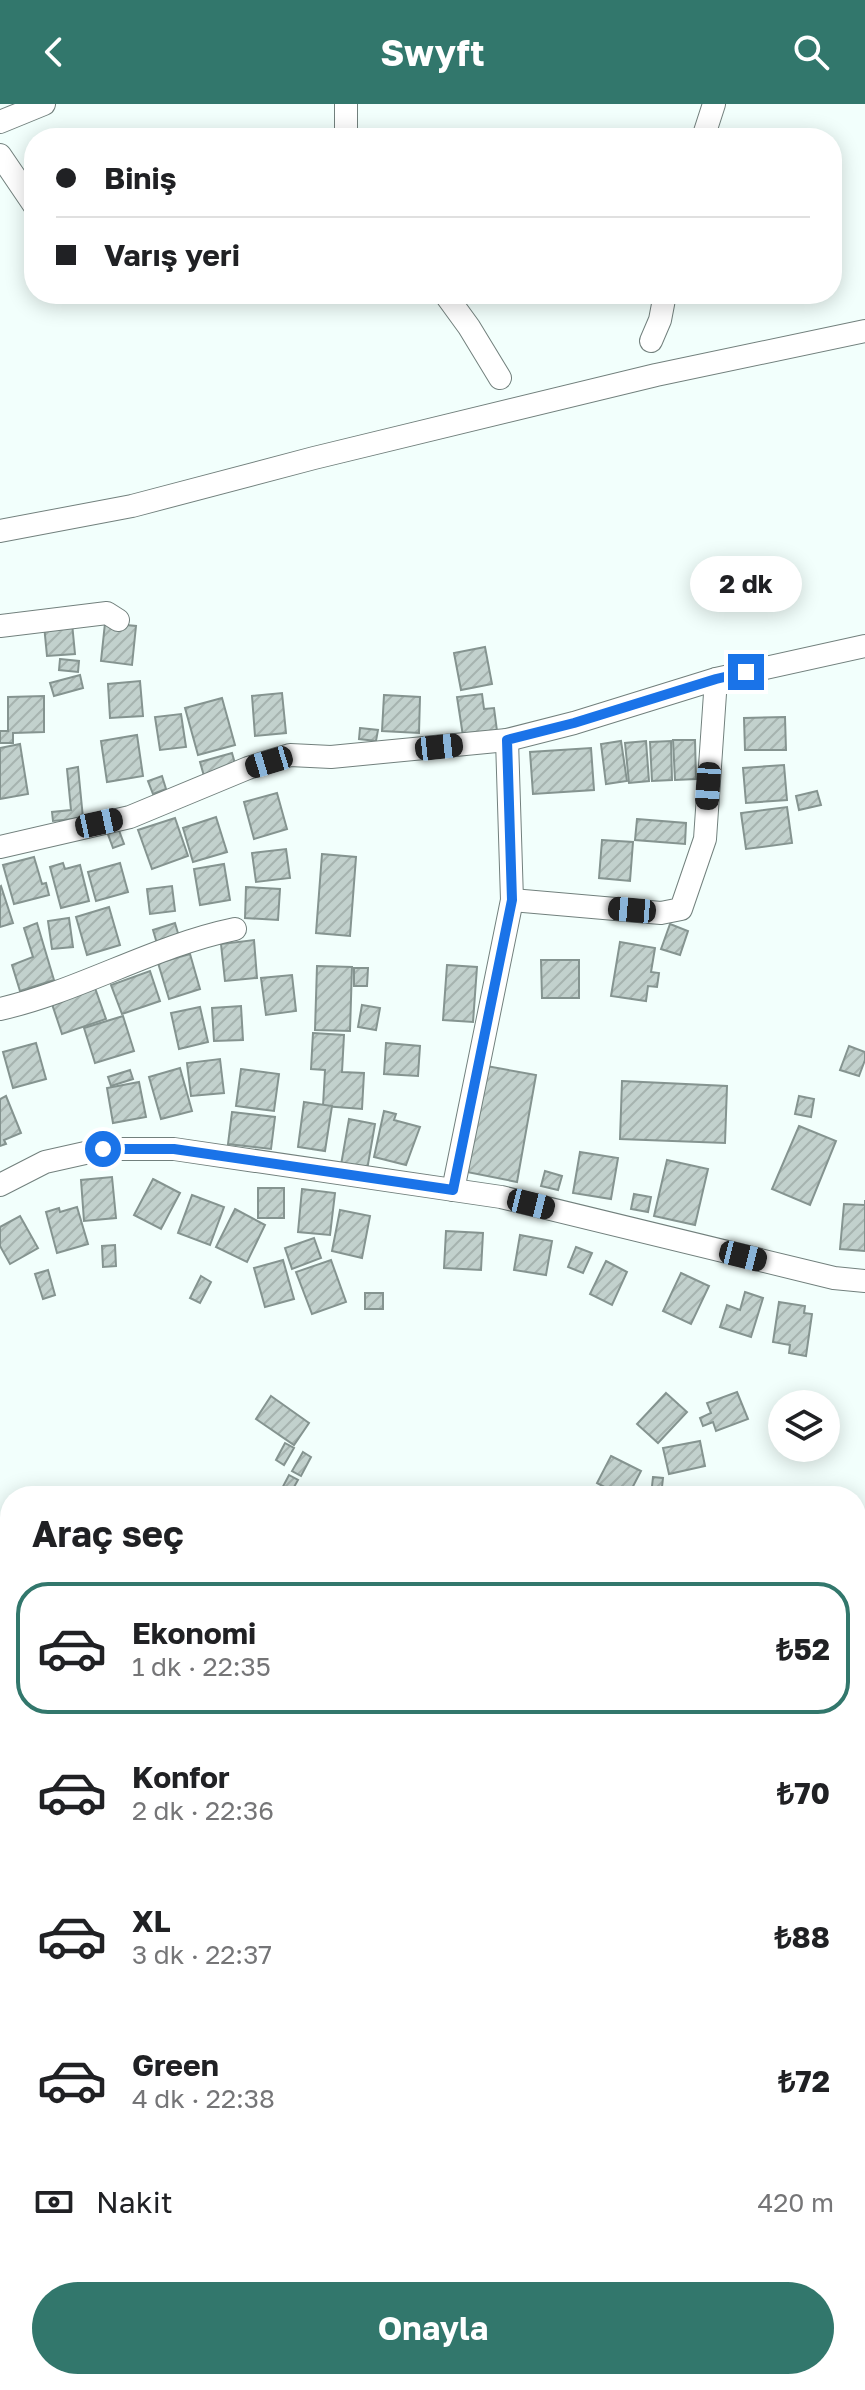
<!DOCTYPE html>
<html lang="tr">
<meta charset="utf-8">
<style>
body{margin:0;font-family:"Golos Text",sans-serif;background:#f2f2f2;color:#202124;height:100vh;display:flex;flex-direction:column;font-size:30px;white-space:nowrap}
*{box-sizing:border-box;margin:0}
p{font-size:26px;color:#757577}
.icon{flex:none;width:44px;height:44px;fill:none;stroke:currentColor;stroke-width:2;stroke-linecap:round;stroke-linejoin:round}
.map{position:relative;flex:1;overflow:hidden}
.drawer{position:absolute;left:0px;top:1382px;width:866px;height:904px;display:flex;flex-direction:column;background:#fff;border-radius:32px 32px 0 0;box-shadow:0 4px 20px #0003}
.drawer>*{flex:none}
.guide{position:absolute;left:24px;top:24px;width:818px;height:176px;border-radius:32px;box-shadow:0 4px 20px #0003;display:grid;align-content:center;height:176px;padding:0 32px;background:#fff}
.fabs{position:absolute;left:768px;top:1286px;display:grid;gap:16px}
.fabs a{display:grid;place-items:center;width:72px;height:72px;border-radius:50%;background:#fff;box-shadow:0 4px 20px #0003;font-size:40px}
.end{position:absolute;width:36px;height:36px;margin:-18px;border:10px solid #1a73e8;background:#fff;box-shadow:0 0 0 4px #fff}
.from{border-radius:50%}
.bubble{position:absolute;height:56px;border-radius:28px;background:#fff;box-shadow:0 4px 20px #0003;font-size:26px;font-weight:700;line-height:56px;text-align:center}
.car{position:absolute;width:24px;height:48px;margin:-24px -12px;border-radius:10px;box-shadow:0 0 6px 2px #0007;background:linear-gradient(#222 24%,#8ab4d8 0 40%,#222 0 76%,#8ab4d8 0 86%,#222 0)}
.guide b{display:flex;align-items:center;gap:28px;height:76px;font-size:30px}
.guide b+b{border-top:2px solid #e0e0e0}
.guide i{width:20px;height:20px;background:#202124}
ul{padding:0;list-style:none}
li{display:flex;align-items:center;gap:24px;height:132px;margin:0 16px 12px;padding:0 16px;border:4px solid transparent;border-radius:32px}
li div{flex:1}
li b{display:block;font-size:30px}
li em{font-style:normal;font-weight:700}
li.selected{border-color:#32776c}
li>.icon{width:72px;height:72px;stroke-width:1.5}
h2{padding:0 32px;font-size:36px;line-height:96px}
.pay{display:flex;align-items:center;gap:20px;height:88px;padding:0 32px;font-size:30px}
.pay p{margin-inline-start:auto}
.primary-button{display:flex;gap:16px;margin-top:auto;padding:16px 32px}
.primary-button a{flex:1;height:92px;border-radius:48px;background:#32776c;color:#fff;font-size:32px;font-weight:700;line-height:92px;text-align:center}
header{display:flex;justify-content:space-between;align-items:center;height:104px;padding:0 32px;background:#32776c;color:#fff;font-size:36px;font-weight:700}
.map>svg:first-child{display:block}
.building{fill:url(#building-hatch);stroke:#859490;stroke-width:2}
.lines{fill:none;stroke-linecap:round;stroke-linejoin:round}
.minor-casing{stroke:#72807d;stroke-width:24}
.minor{stroke:#fff;stroke-width:22}
.route{stroke:#1a73e8;stroke-width:10}
</style>
<header><svg class="icon" aria-label="back" viewBox="0 0 24 24"><path d="M15 5l-7 7 7 7"/></svg>Swyft<svg class="icon" aria-label="search" viewBox="0 0 24 24"><circle cx="10" cy="10" r="6"/><path d="M15 15l6 6"/></svg></header>
<div class="map">
<svg width="865" height="2286" viewBox="0 0 865 2286">
<defs>
<pattern id="building-hatch" width="6" height="6" patternUnits="userSpaceOnUse" patternTransform="scale(2)"><rect width="6" height="6" fill="#c2d1cd"/><path d="M-1 1l2-2M0 6l6-6M5 7l2-2" fill="none" stroke="#a6b3af"/></pattern>
</defs>
<rect width="100%" height="100%" fill="#f2fffc"/>
<!-- building -->
<g class="building">
<path d="M72 519 75 550 47 552 44 521Z"/>
<path d="M105 519 136 522 132 561 101 557Z"/>
<path d="M485 543 492 580 461 586 454 549Z"/>
<path d="M60 555 79 557 78 568 59 566Z"/>
<path d="M80 571 83 584 54 592 50 579Z"/>
<path d="M140 577 143 612 110 614 108 580Z"/>
<path d="M282 589 286 629 255 632 252 592Z"/>
<path d="M482 590 484 605 494 604 497 627 463 632 457 593Z"/>
<path d="M384 591 420 593 419 629 382 627Z"/>
<path d="M44 592V628L13 629V639H0V627H8V593Z"/>
<path d="M222 594 235 641 198 651 185 604Z"/>
<path d="M181 610 186 643 160 646 155 613Z"/>
<path d="M785 613 786 646H745L744 614Z"/>
<path d="M360 624 378 626 376 637 359 635Z"/>
<path d="M137 631 143 672 107 678 101 637Z"/>
<path d="M673 636H695L696 675 675 676Z"/>
<path d="M621 637 627 677 606 680 601 640Z"/>
<path d="M646 637 649 677 629 679 625 639Z"/>
<path d="M671 637 672 676 652 677 650 638Z"/>
<path d="M20 640 28 690 0 695V644Z"/>
<path d="M591 644 594 686 533 690 530 648Z"/>
<path d="M232 649 236 663 204 672 200 658Z"/>
<path d="M784 661 787 696 746 699 743 664Z"/>
<path d="M78 663 83 714 53 717 52 708 71 706 67 665Z"/>
<path d="M162 672 166 685 153 690 148 677Z"/>
<path d="M817 687 821 701 799 706 796 692Z"/>
<path d="M277 689 287 725 254 735 244 698Z"/>
<path d="M787 703 792 739 746 745 741 709Z"/>
<path d="M216 713 227 748 193 758 183 724Z"/>
<path d="M175 714 188 752 152 765 138 726Z"/>
<path d="M637 715 686 719 685 740 635 736Z"/>
<path d="M117 721 124 740 113 744 106 725Z"/>
<path d="M602 736 633 738 630 777 599 774Z"/>
<path d="M286 745 290 774 256 778 252 749Z"/>
<path d="M322 750 356 753 350 832 316 829Z"/>
<path d="M34 753 42 780 46 779 49 791 14 800 3 761Z"/>
<path d="M63 759 65 765 80 761 89 797 61 804 50 763Z"/>
<path d="M120 759 128 788 96 797 88 768Z"/>
<path d="M224 760 230 796 200 801 194 765Z"/>
<path d="M1 782 13 819 0 823V783Z"/>
<path d="M172 782 175 807 150 810 147 785Z"/>
<path d="M246 783 280 785 278 816 245 814Z"/>
<path d="M109 803 120 841 87 851 76 813Z"/>
<path d="M69 814 73 843 52 845 48 817Z"/>
<path d="M37 819 54 876 20 887 12 861 33 853 24 824Z"/>
<path d="M175 819 180 836 158 843 153 826Z"/>
<path d="M670 820 688 827 680 851 661 845Z"/>
<path d="M254 836 257 874 225 877 221 840Z"/>
<path d="M620 838 655 844 651 868 659 869 657 883 648 882 646 897 611 892Z"/>
<path d="M190 850 200 885 169 895 158 859Z"/>
<path d="M541 856H579V894H542Z"/>
<path d="M447 861 477 863 473 918 443 916Z"/>
<path d="M317 862 352 863 350 927 315 926Z"/>
<path d="M354 864H368L367 882H354Z"/>
<path d="M150 867 160 897 122 910 111 881Z"/>
<path d="M292 871 296 907 266 911 261 874Z"/>
<path d="M95 884 106 915 62 930 52 900Z"/>
<path d="M362 901 380 904 376 926 358 923Z"/>
<path d="M241 902 243 936 214 937 212 904Z"/>
<path d="M200 903 208 938 179 945 171 909Z"/>
<path d="M123 912 134 947 95 959 84 924Z"/>
<path d="M313 929 344 931 342 968 364 969 362 1005 323 1002 325 966 311 965Z"/>
<path d="M36 939 46 975 13 984 3 948Z"/>
<path d="M386 939 420 942 418 972 384 970Z"/>
<path d="M849 942 865 948V956L859 972 840 966Z"/>
<path d="M220 955 224 989 191 992 187 959Z"/>
<path d="M481 961 536 971 517 1078 462 1067Z"/>
<path d="M180 964 192 1007 161 1015 149 973Z"/>
<path d="M241 965 279 970 274 1007 236 1002Z"/>
<path d="M130 966 133 975 111 982 108 973Z"/>
<path d="M622 977 727 982 725 1039 620 1035Z"/>
<path d="M139 978 146 1013 113 1019 107 984Z"/>
<path d="M6 992 21 1029 4 1036 6 1040 0 1042V995Z"/>
<path d="M799 992 814 995 811 1013 795 1010Z"/>
<path d="M304 998 332 1002 325 1047 298 1043Z"/>
<path d="M384 1007 396 1010 394 1016 420 1023 406 1061 374 1053Z"/>
<path d="M232 1008 275 1013 271 1045 228 1040Z"/>
<path d="M349 1015 375 1020 367 1066 341 1061Z"/>
<path d="M799 1022 836 1037 810 1101 772 1085Z"/>
<path d="M580 1048 618 1054 611 1095 573 1089Z"/>
<path d="M667 1056 708 1065 695 1121 654 1112Z"/>
<path d="M545 1067 562 1072 558 1086 541 1082Z"/>
<path d="M112 1073 116 1114 84 1117 81 1076Z"/>
<path d="M153 1075 180 1089 161 1125 134 1111Z"/>
<rect x="258" y="1084" width="26" height="30"/>
<path d="M302 1085 335 1089 330 1131 298 1128Z"/>
<path d="M634 1090 651 1093 648 1108 631 1105Z"/>
<path d="M192 1091 224 1103 210 1141 178 1129Z"/>
<path d="M865 1096V1147L840 1145 844 1100 865 1101Z"/>
<path d="M77 1103 88 1140 57 1149 46 1108 59 1104 60 1108Z"/>
<path d="M235 1105 265 1121 247 1158 216 1143Z"/>
<path d="M340 1106 370 1112 362 1154 332 1147Z"/>
<path d="M20 1112 38 1144 10 1160 0 1142V1123Z"/>
<path d="M446 1127 483 1129 481 1166 444 1164Z"/>
<path d="M520 1131 552 1137 546 1171 514 1166Z"/>
<path d="M314 1134 321 1154 292 1165 285 1144Z"/>
<path d="M115 1141 116 1162 103 1163 102 1142Z"/>
<path d="M576 1143 592 1149 583 1169 568 1163Z"/>
<path d="M283 1156 294 1195 265 1203 254 1164Z"/>
<path d="M331 1156 346 1198 312 1210 296 1168Z"/>
<path d="M606 1157 627 1168 612 1201 590 1190Z"/>
<path d="M48 1166 55 1191 43 1195 35 1170Z"/>
<path d="M681 1169 709 1182 691 1220 663 1207Z"/>
<path d="M201 1172 211 1178 200 1199 190 1194Z"/>
<path d="M745 1188 763 1194 751 1233 720 1223 727 1201 740 1206Z"/>
<rect x="365" y="1189" width="18" height="16"/>
<path d="M779 1198 805 1202 804 1209 812 1210 806 1252 789 1249 790 1241 773 1238Z"/>
<path d="M737 1288 748 1315 716 1327 713 1318 703 1322 700 1314 711 1309 707 1299Z"/>
<path d="M666 1289 687 1308 658 1339 637 1320Z"/>
<path d="M271 1292 309 1319 294 1341 256 1315Z"/>
<path d="M700 1337 705 1362 669 1370 663 1344Z"/>
<path d="M285 1339 294 1344 284 1361 276 1356Z"/>
<path d="M303 1348 311 1353 301 1372 292 1367Z"/>
<path d="M611 1352 641 1367 628 1392H621L597 1379Z"/>
<path d="M289 1371 298 1376 289 1392H278Z"/>
<path d="M653 1373 663 1374 661 1392H651Z"/>
</g>
<g class="lines">
<defs>
<g id="minor">
<path d="M0 18 44 0"/>
<path d="M346 34V0"/>
<path d="M703 34 714 0"/>
<path d="M0 51 34 101"/>
<path d="M445 190 469 223 500 274"/>
<path d="M651 237 660 216 665 190"/>
<path d="M0 427 132 402 314 354 656 271 865 227"/>
<path d="M0 522 107 509 118 516"/>
<path d="M0 743 130 713 248 664 290 651 331 653 507 636 574 619 716 575 865 542"/>
<path d="M512 796 661 809 681 805 705 735 716 575"/>
<path d="M0 905C80 887 153 842 235 825"/>
<path d="M0 1081 45 1058 103 1045H174L501 1093 834 1174 865 1177"/>
<path d="M453 1086 512 796 507 636"/>
<path d="M0 1466 10 1465"/>
<path d="M856 1862 865 1871"/>
<path d="M0 2009 10 2013"/>
<path d="M574 2276 593 2286"/>
<path d="M383 2286 387 2276"/>
<path d="M484 2286 489 2276"/>
</g>
</defs>
<!-- minor casing -->
<use href="#minor" class="minor-casing"/>
<!-- minor -->
<use href="#minor" class="minor"/>
</g>
<g class="lines">
<!-- route -->
<path class="route" d="M103 1045H174L453 1086 512 796 507 636 574 619 716 575 746 568"/>
</g>
</svg>
<div class="fabs">
<a><svg class="icon" aria-label="layers" viewBox="0 0 24 24"><path d="M12 4l9 5-9 5-9-5zM3 14l9 5 9-5"/></svg></a>
</div>
<i class="end from" style="left:103px;top:1045px"></i>
<i class="end" style="left:746px;top:568px"></i>
<div class="bubble" style="left:690px;top:452px;width:112px">2 dk</div>
<i class="car" style="left:439px;top:643px;rotate:84deg"></i>
<i class="car" style="left:269px;top:658px;rotate:253deg"></i>
<i class="car" style="left:708px;top:682px;rotate:184deg"></i>
<i class="car" style="left:99px;top:719px;rotate:78deg"></i>
<i class="car" style="left:632px;top:806px;rotate:275deg"></i>
<i class="car" style="left:531px;top:1100px;rotate:104deg"></i>
<i class="car" style="left:743px;top:1152px;rotate:104deg"></i>
<div class="guide">
<b><i class="from"></i>Biniş</b>
<b><i></i>Varış yeri</b>
</div>
<section class="drawer">
<h2>Araç seç</h2>
<ul>
<li class="selected"><svg class="icon" aria-label="car" viewBox="0 0 24 24"><path d="M5 17H2v-5l4-1 3-4h7l3 4 3 1v5h-3M9 17h6M6 11h13"/><circle cx="7" cy="17" r="2"/><circle cx="17" cy="17" r="2"/></svg><div><b>Ekonomi</b><p>1 dk · 22:35</p></div><em>₺52</em></li>
<li><svg class="icon" aria-label="car" viewBox="0 0 24 24"><path d="M5 17H2v-5l4-1 3-4h7l3 4 3 1v5h-3M9 17h6M6 11h13"/><circle cx="7" cy="17" r="2"/><circle cx="17" cy="17" r="2"/></svg><div><b>Konfor</b><p>2 dk · 22:36</p></div><em>₺70</em></li>
<li><svg class="icon" aria-label="car" viewBox="0 0 24 24"><path d="M5 17H2v-5l4-1 3-4h7l3 4 3 1v5h-3M9 17h6M6 11h13"/><circle cx="7" cy="17" r="2"/><circle cx="17" cy="17" r="2"/></svg><div><b>XL</b><p>3 dk · 22:37</p></div><em>₺88</em></li>
<li><svg class="icon" aria-label="car" viewBox="0 0 24 24"><path d="M5 17H2v-5l4-1 3-4h7l3 4 3 1v5h-3M9 17h6M6 11h13"/><circle cx="7" cy="17" r="2"/><circle cx="17" cy="17" r="2"/></svg><div><b>Green</b><p>4 dk · 22:38</p></div><em>₺72</em></li>
</ul>
<div class="pay"><svg class="icon" aria-label="cash" viewBox="0 0 24 24"><path d="M3 7h18v10H3z"/><circle cx="12" cy="12" r="2"/></svg>Nakit<p>420 m</p></div>
<div class="primary-button"><a>Onayla</a></div>
</section>
</div>
